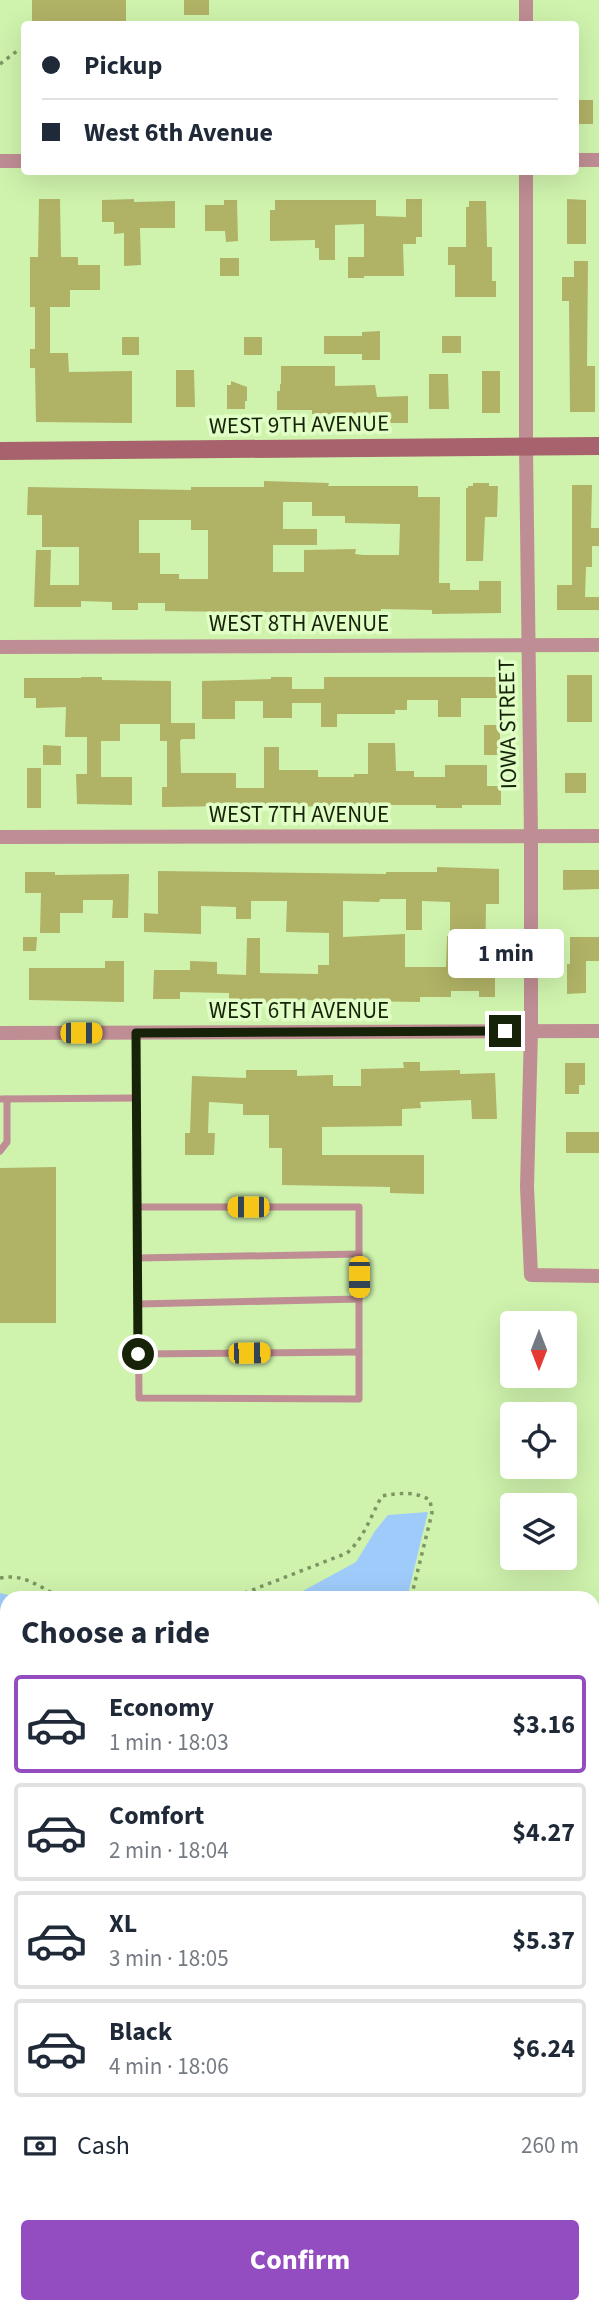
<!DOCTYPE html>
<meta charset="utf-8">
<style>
body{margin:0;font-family:"Source Sans 3",sans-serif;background:#f6f6f7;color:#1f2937;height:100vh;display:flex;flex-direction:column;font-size:26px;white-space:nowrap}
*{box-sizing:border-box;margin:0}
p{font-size:23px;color:#747a83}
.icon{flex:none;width:38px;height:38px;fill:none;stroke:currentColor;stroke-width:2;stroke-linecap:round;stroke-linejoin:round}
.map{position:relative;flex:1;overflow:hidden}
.side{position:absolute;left:0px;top:1591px;width:600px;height:723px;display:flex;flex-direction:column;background:#fff;border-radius:21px 21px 0 0;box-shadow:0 7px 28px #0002}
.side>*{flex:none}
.top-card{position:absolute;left:21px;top:21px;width:558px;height:154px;border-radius:7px;box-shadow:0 7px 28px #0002;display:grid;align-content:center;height:154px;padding:0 21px;background:#fff}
.needle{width:46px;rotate:180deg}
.controls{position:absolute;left:500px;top:1311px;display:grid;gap:14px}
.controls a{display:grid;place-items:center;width:77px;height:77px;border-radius:7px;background:#fff;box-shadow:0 7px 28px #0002;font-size:35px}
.end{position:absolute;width:32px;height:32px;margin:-16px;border:9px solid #172308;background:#fff;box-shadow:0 0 0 4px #fff}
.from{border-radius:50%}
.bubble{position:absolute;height:49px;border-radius:7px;background:#fff;box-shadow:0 7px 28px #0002;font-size:23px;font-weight:700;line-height:49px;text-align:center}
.car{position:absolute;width:21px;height:42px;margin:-21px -10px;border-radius:9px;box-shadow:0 0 5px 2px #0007;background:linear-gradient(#f5c518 24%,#345 0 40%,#f5c518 0 76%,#345 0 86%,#f5c518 0)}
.top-card b{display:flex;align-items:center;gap:24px;height:66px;font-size:26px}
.top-card b+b{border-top:2px solid #e0e1e3}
.top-card i{width:18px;height:18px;background:#1f2937}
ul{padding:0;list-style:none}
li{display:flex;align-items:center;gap:21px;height:98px;margin:0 14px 10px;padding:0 7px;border:4px solid #e0e1e3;border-radius:7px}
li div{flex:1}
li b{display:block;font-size:26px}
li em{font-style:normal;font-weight:700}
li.selected{border-color:#934dc0}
li>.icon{width:63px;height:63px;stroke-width:1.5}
h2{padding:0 21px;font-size:32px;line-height:84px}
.pay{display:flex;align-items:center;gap:18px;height:77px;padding:0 21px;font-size:26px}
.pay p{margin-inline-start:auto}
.primary-button{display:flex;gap:14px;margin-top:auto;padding:14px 21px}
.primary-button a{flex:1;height:80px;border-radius:7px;background:#934dc0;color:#fff;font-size:28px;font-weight:700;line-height:80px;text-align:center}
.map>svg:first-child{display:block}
.water{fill:#9fcbfa}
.building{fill:#b0b266;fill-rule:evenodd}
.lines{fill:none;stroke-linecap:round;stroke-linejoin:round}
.path{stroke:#7c9563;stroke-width:3.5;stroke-dasharray:3.5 5;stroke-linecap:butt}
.lane{stroke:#bf8d94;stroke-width:7}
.street{stroke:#bf8d94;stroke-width:14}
.secondary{stroke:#a8626d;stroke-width:18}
.route{stroke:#172308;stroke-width:9}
.labels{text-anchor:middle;stroke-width:7;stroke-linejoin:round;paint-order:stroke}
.street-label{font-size:23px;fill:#172308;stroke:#e1fec6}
</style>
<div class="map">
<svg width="599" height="2313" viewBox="0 0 599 2313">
<rect width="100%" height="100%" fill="#cff3ad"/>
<!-- water -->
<g class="water">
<path d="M428 1512 407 1598H290L356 1562 375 1531 388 1515Z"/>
<path d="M0 1593 20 1598H7V2130L0 2126Z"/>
<path d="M593 1790 599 1794V2313H348L336 2307 593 2306Z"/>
</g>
<!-- building -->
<g class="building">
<rect x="32" y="0" width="94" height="24"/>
<rect x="184" y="0" width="25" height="15"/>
<rect x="576" y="100" width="17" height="24"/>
<path d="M39 199H60L61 257H78V265H100V290H70V307H50V353H68L69 372 132 371V423L36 422 35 368H30V349H35V307H30V257H38Z"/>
<path d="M134 199V202L175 201V228H140L141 265 124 266V233L114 234V222H102V200Z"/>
<path d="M406 199H422V237H416V244H403L404 276H364V278H348V257H364V224L335 225V260H319V248H315V240L270 241V210H275V200H376V216L406 217Z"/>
<path d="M567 199 586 200V244H567Z"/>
<path d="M224 200H237L238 241 226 242 225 231H205V205H224Z"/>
<path d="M469 201H486L487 247H492V281H496V297H455V265H448V247H466V207H469Z"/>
<rect x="220" y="258" width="19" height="18"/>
<path d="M574 261H588L587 366H595V412H570L569 301H562V277H574Z"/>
<path d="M380 331V360H362V354H324V336H362V332Z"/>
<rect x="442" y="336" width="19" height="17"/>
<rect x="122" y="337" width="17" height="18"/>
<rect x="244" y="337" width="18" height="18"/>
<path d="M281 366H335V386L375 385 377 397 408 396V423H387V419H361V414H312V410H277V391H280V384H281Z"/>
<path d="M176 370H194L195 407H176Z"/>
<rect x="482" y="371" width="18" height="42"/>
<path d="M429 374H448L449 409H429Z"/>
<path d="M231 381 247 387V401H245V409H227V385H231Z"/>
<path d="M264 481 329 483 328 486H418V497H440L439 583H450V590H479V581H501V613L432 614V610L381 609V611L259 612V619H237V612L165 611V603H138V610H112V602L81 601V607H34L36 550H51L50 585H79V547H42V515H27L28 487 191 490V487H264ZM283 502H312V516H345V523L400 524 399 555H363L355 554 356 549 304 550V572H273V545H317V529H283ZM139 520H191V530H208V579H179V574H160V553H139Z"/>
<path d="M473 483H489V486H498L497 517H485L483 561H466V488H468V486H473Z"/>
<path d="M572 485H592L591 528H599V546H592V567H586L585 597H599V610H557V585H572Z"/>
<rect x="567" y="675" width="25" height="47"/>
<path d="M81 677H102V680L171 681V723H195V739H182L180 741 181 773H236V788H264V747H279V770H318V777H354V774H368V743H395L396 771H414V777H445V765H487V786H501V805H462V808H436V805H374V807L261 806V809H231V806L162 807V787H167V741H160V724H120V741H101V777H132V805L77 804 76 774H87V737H65L66 707 36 708V698H24V678H81Z"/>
<path d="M271 677H292V689H324V677H500V698H461V717H438V700H407V710H395V714H337V727H321V703H292V718H263V701H235V719H202V681L271 679Z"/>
<rect x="484" y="725" width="16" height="30"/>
<path d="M43 745 61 746V765H43Z"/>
<rect x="27" y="768" width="14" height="40"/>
<rect x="565" y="773" width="21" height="20"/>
<path d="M437 867 499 869V904H486L485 970H495V997H479V991H451V997H420V1002L300 1000V1002L235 1003V1001L229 1000V993L180 992V999H153L154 970H190V961L217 962V974L246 975 247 938H260V973L318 974V965H329V933L286 932 287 901H251V919H236V907L201 906V934L144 932V913L158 914V871L386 874V872H437ZM380 899H406V930H422V901L450 902V936H447L446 967H405V934L343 937V901L379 902Z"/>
<path d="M563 870H599V889L563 890Z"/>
<path d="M25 872H55V875L129 874 128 918H112L113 900H83V913H60V933H40L41 893H25Z"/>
<path d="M23 937H37L36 951H23Z"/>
<path d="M570 937H599V961H586V993L567 994V964H570Z"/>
<path d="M105 961H124V1002L29 1000V968H105Z"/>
<path d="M403 1062H420V1071L460 1070V1074L495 1073 497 1119H472L471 1100 420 1102 421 1108 402 1109V1126L322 1127V1155H424V1194L390 1193V1187L282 1185V1148H269V1115H243V1104L209 1102 208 1133H215L214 1155H185V1133H190L192 1076 246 1078V1070H297V1076L333 1075V1086H361V1069L404 1068Z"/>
<path d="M565 1063H585V1085H579V1094H565Z"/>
<rect x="566" y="1132" width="33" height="21"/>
<path d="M56 1167V1323H0V1168Z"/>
</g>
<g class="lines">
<!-- path -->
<g class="path">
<path d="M0 64 17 51H22"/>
<path d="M0 1578C26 1573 41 1589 63 1598"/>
<path d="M228 1598 237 1596 347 1553C365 1537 371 1515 382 1496 399 1493 415 1491 430 1500L432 1513 411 1598"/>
<path d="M593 1775 599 1779"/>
<path d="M0 2103 7 2088"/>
<path d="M0 2111 7 2115"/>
<path d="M0 2141 7 2145"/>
<path d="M307 2306 319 2313"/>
<path d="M362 2306 374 2313"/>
<path d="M383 2313 386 2306"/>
<path d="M420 2313 423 2306"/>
</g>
<!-- lane -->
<g class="lane">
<path d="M136 1033C137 1155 138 1276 139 1398L359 1399V1207H137"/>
<path d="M0 1099 136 1098"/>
<path d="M0 1151 7 1142V1099"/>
<path d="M138 1258 359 1254"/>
<path d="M138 1304 359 1299"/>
<path d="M138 1354 359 1352"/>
<path d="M43 2313 46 2306"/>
</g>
<!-- street -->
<g class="street">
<path d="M526 24V0"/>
<path d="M576 160H599"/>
<path d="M0 161H24"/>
<path d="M526 172V447L531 837V1031L527 1187 531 1275 599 1276"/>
<path d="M0 647 599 645"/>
<path d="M0 837 599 836"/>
<path d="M0 1033 599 1031"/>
</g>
<!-- secondary -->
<path class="secondary" d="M0 451 599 446"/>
</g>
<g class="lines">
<!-- route -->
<path class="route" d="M138 1354 136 1033 505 1031"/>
</g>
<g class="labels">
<!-- street labels -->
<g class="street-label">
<text transform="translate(299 424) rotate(-1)" y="8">WEST 9TH AVENUE</text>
<text x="299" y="631">WEST 8TH AVENUE</text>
<text transform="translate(507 724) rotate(-91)" y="8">IOWA STREET</text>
<text x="299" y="822">WEST 7TH AVENUE</text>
<text x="299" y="1018">WEST 6TH AVENUE</text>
</g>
</g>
</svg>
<div class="controls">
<a><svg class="needle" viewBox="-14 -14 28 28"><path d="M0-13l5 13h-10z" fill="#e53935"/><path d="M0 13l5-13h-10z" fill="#747a83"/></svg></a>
<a><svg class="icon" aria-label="locate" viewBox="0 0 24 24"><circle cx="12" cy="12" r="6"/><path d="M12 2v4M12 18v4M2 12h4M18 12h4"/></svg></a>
<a><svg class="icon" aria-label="layers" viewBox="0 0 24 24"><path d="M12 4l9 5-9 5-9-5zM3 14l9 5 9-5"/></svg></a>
</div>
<i class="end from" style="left:138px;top:1354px"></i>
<i class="end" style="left:505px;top:1031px"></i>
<div class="bubble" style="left:448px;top:929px;width:116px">1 min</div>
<i class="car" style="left:81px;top:1033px;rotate:90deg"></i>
<i class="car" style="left:248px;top:1207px;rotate:270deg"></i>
<i class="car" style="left:359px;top:1277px;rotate:180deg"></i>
<i class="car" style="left:249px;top:1353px;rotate:89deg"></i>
<div class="top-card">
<b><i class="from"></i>Pickup</b>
<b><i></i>West 6th Avenue</b>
</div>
<section class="side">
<h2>Choose a ride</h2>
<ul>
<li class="selected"><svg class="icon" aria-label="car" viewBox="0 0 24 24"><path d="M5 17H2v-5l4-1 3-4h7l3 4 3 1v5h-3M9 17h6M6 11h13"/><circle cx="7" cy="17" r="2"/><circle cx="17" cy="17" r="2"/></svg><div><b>Economy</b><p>1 min · 18:03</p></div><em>$3.16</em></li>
<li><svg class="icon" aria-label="car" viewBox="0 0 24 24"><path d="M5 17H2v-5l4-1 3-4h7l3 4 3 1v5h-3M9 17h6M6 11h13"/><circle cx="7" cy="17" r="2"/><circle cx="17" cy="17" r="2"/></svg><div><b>Comfort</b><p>2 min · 18:04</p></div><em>$4.27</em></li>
<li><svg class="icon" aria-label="car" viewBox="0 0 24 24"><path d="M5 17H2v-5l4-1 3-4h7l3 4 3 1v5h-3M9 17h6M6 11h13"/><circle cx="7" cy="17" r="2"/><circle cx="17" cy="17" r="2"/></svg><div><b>XL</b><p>3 min · 18:05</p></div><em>$5.37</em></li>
<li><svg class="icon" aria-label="car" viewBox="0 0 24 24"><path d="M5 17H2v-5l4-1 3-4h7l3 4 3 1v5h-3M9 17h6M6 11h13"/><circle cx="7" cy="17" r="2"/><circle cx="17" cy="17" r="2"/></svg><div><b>Black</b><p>4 min · 18:06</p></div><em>$6.24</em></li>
</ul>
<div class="pay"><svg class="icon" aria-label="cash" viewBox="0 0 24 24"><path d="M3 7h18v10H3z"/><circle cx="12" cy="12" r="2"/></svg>Cash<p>260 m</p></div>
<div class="primary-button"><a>Confirm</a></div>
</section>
</div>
